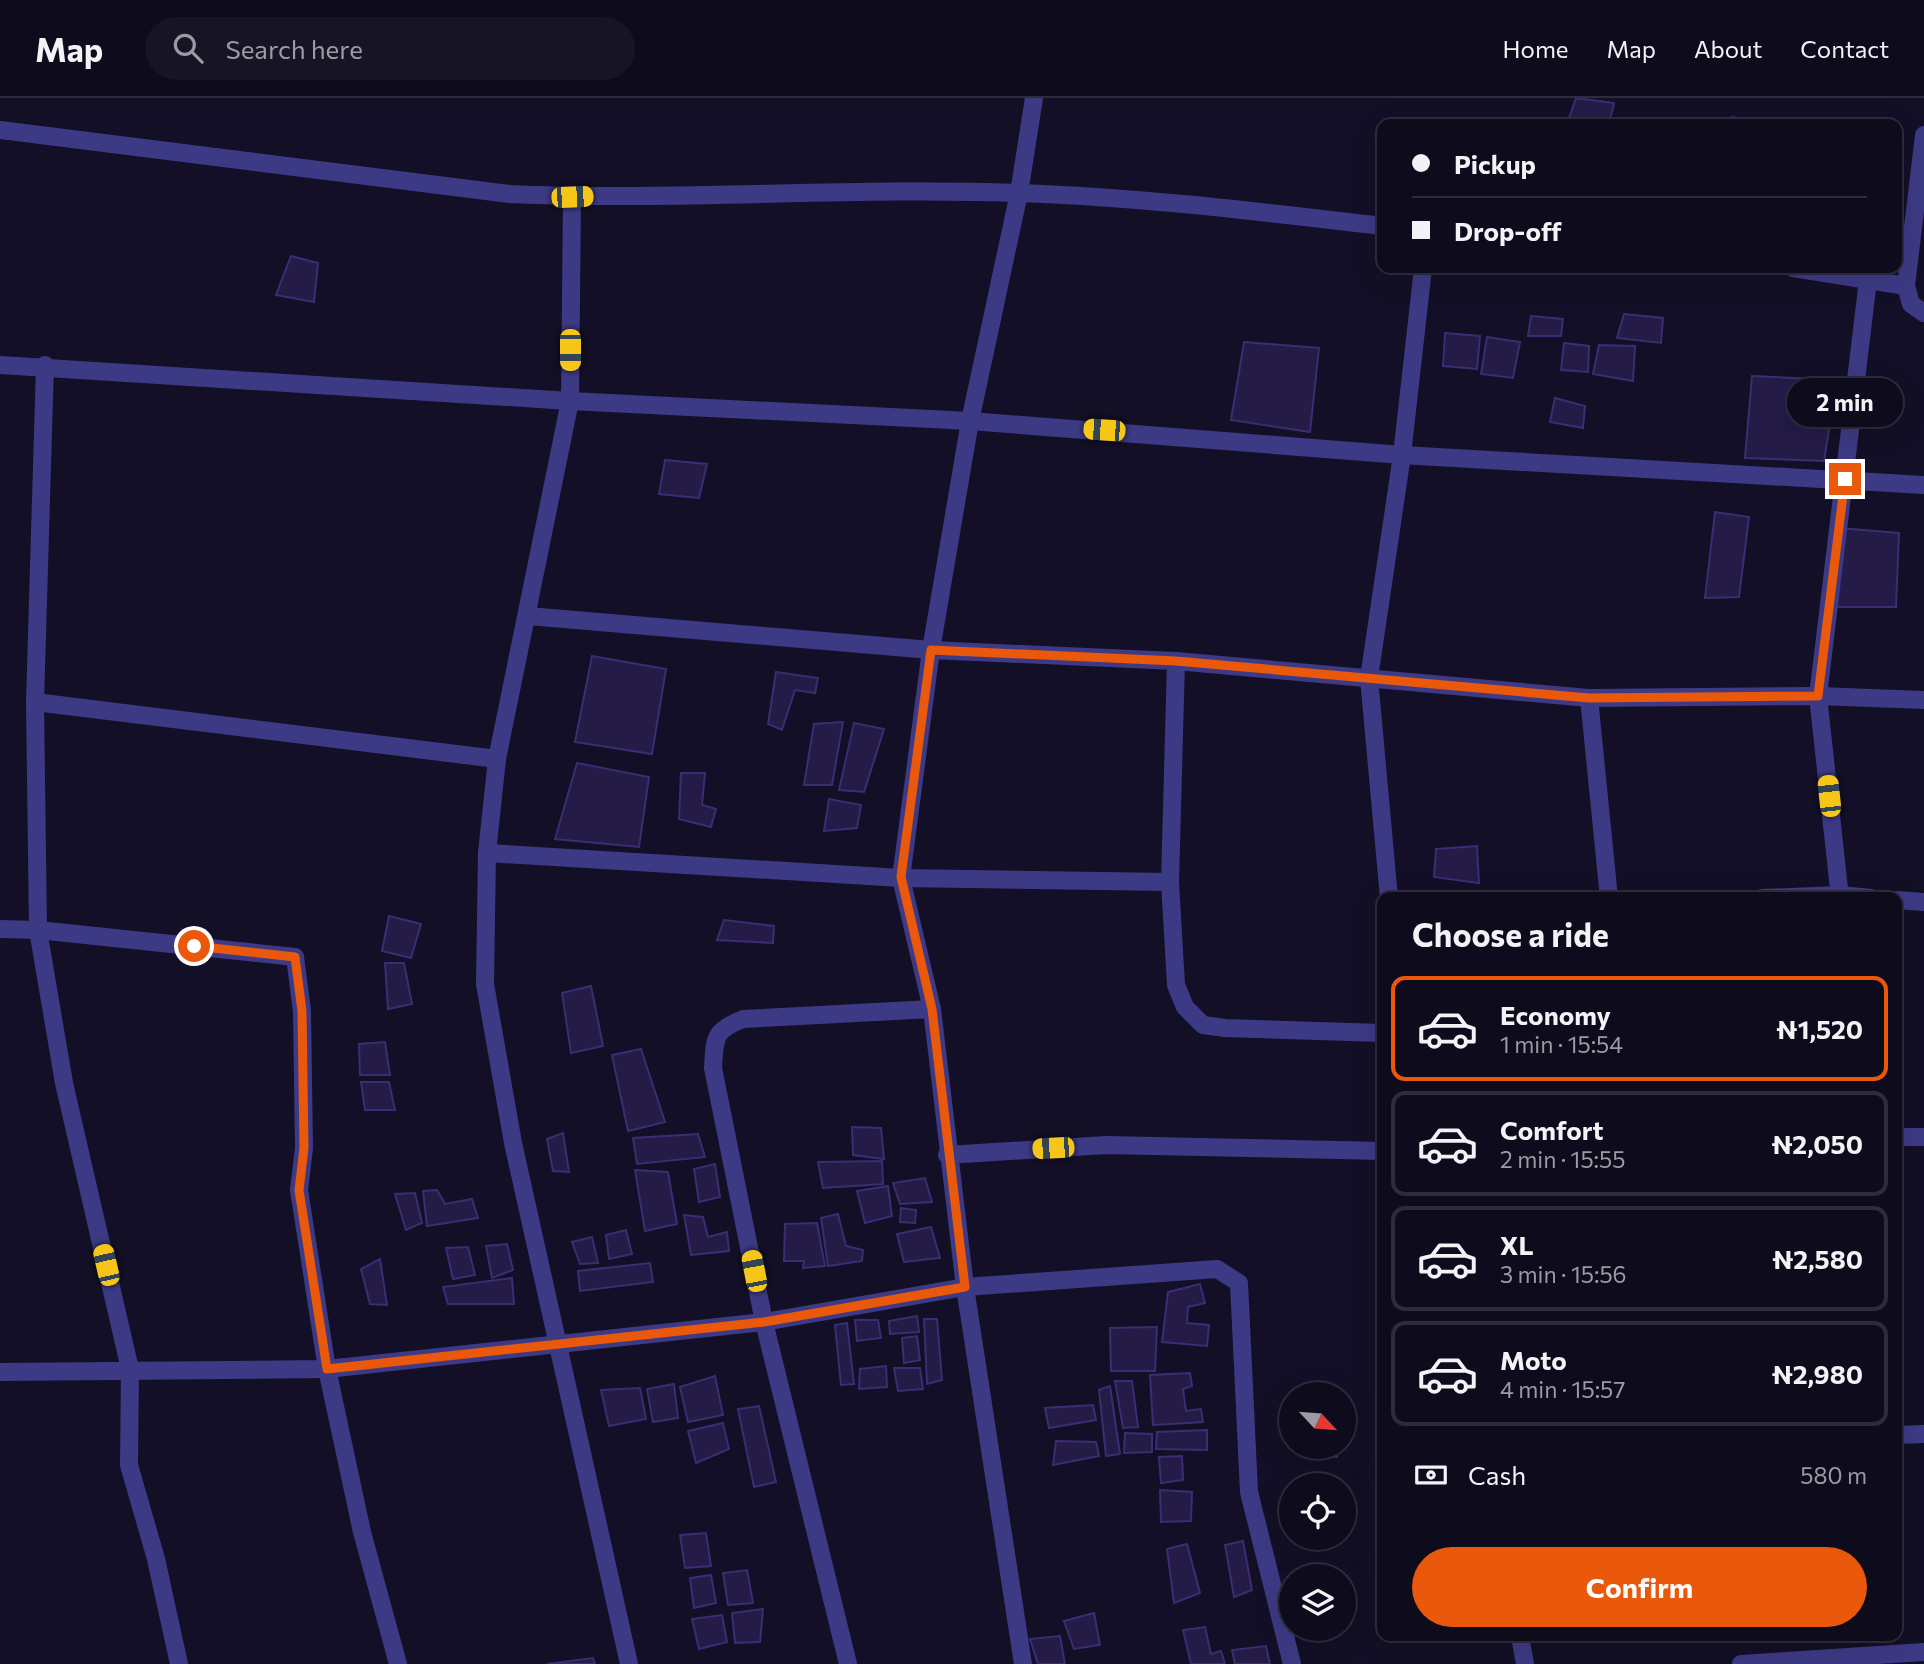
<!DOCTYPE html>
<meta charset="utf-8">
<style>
body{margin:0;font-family:Commissioner,sans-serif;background:#171425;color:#f1f3f6;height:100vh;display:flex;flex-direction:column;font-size:26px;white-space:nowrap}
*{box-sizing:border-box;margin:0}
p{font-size:23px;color:#9b9ba3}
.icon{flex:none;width:38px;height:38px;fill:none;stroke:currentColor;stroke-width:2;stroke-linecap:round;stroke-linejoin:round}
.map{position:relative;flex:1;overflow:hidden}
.panel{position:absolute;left:1377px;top:794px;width:525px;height:749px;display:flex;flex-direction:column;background:#0e0b1c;border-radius:14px;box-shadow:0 7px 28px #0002,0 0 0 2px #2e2b3b}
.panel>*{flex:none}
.guide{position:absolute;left:1377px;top:21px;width:525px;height:154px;border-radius:14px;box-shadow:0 7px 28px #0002,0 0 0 2px #2e2b3b;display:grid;align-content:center;height:154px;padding:0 35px;background:#0e0b1c}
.needle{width:46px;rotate:116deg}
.tools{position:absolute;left:1279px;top:1284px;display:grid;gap:14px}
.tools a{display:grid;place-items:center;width:77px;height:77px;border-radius:50%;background:#0e0b1c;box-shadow:0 7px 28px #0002,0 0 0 2px #2e2b3b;font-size:35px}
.end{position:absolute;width:32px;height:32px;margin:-16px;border:9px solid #ea580c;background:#fff;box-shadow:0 0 0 4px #fff}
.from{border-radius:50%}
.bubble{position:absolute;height:49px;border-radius:24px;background:#0e0b1c;box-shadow:0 7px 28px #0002,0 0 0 2px #2e2b3b;font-size:23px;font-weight:700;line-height:49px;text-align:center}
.car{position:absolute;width:21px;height:42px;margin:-21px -10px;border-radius:9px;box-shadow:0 0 5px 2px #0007;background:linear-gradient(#f5c518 24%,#345 0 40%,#f5c518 0 76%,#345 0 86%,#f5c518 0)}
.guide b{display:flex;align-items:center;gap:24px;height:66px;font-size:26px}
.guide b+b{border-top:2px solid #2e2b3b}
.guide i{width:18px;height:18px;background:#f1f3f6}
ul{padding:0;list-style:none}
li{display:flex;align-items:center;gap:21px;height:105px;margin:0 14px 10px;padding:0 21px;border:4px solid #2e2b3b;border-radius:14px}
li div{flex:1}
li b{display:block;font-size:26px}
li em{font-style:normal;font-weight:700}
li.on{border-color:#ea580c}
li>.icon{width:63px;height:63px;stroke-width:1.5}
h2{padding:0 35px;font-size:32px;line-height:84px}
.pay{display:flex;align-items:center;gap:18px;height:77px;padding:0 35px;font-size:26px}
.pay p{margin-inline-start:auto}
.button{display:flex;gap:14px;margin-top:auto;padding:14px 35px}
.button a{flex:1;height:80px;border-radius:42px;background:#ea580c;color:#fff;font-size:28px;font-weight:700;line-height:80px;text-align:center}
header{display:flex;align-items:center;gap:42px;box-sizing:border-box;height:98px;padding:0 35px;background:#0e0b1c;border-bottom:2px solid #2e2b3b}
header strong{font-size:33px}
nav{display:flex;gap:38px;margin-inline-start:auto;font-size:24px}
.search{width:490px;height:63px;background:#171425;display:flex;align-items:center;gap:18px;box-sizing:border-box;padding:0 24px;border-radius:38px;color:#9b9ba3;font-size:26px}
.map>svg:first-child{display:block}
.building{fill:#241b47;stroke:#3b2d73;stroke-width:2}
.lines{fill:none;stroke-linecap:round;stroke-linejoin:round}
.street{stroke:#3d3a85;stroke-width:18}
.route{stroke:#ea580c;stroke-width:9}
</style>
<header>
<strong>Map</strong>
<div class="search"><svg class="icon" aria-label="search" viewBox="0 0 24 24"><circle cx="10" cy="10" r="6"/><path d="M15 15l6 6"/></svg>Search here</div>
<nav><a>Home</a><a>Map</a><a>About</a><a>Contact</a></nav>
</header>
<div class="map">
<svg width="1924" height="1566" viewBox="0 0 1924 1566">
<rect width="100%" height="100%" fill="#130f26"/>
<!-- building -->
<g class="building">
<path d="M1576 0 1614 5 1609 26H1567Z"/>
<path d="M1732 19 1767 26H1730Z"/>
<path d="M291 158 318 165 314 204 276 197Z"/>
<path d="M1624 216 1663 220 1661 245 1617 240Z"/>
<path d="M1531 218 1563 221 1561 238H1528Z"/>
<path d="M1445 235 1480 238 1477 271 1443 268Z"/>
<path d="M1487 239 1520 244 1513 280 1481 276Z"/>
<path d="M1244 244 1319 250 1310 334 1231 322Z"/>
<path d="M1564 245 1589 248 1588 274 1561 272Z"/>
<path d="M1599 247 1635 248 1633 283 1593 276Z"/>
<path d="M1752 278 1837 282 1824 363 1745 360Z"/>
<path d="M1555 300 1585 308 1583 330 1550 324Z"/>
<path d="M665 362 707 366 699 400 659 396Z"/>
<path d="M1715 414 1749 419 1739 499 1705 500Z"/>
<path d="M1839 430 1899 435 1896 509H1829Z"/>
<path d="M592 558 666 571 652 656 575 644Z"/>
<path d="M776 574 818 580 815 595 795 592 782 632 768 626Z"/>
<path d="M843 624 832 687H804L814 626Z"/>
<path d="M854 625 884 631 864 694 839 692Z"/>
<path d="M577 665 649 679 639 749 555 741Z"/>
<path d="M681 675H705L702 707 716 711 711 729 679 721Z"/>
<path d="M829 701 861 707 857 730 824 733Z"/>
<path d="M1477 748 1479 785 1434 779 1436 751Z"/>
<path d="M389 818 421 826 411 860 382 853Z"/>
<path d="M724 822 774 828 773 845 717 842Z"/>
<path d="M385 865H404L412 906 388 911Z"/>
<path d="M591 888 603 948 571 955 562 895Z"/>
<path d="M385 944 390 977H360L359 946Z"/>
<path d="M641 951 665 1024 628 1033 612 957Z"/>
<path d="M361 984H389L395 1012H365Z"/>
<path d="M852 1029 881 1030 884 1061 853 1057Z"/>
<path d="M563 1035 569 1074 553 1073 547 1041Z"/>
<path d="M698 1036 705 1059 637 1066 633 1040Z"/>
<path d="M882 1063 883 1086 823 1090 818 1064Z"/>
<path d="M715 1066 720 1099 699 1104 694 1071Z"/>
<path d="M635 1072 668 1074 677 1126 645 1133Z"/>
<path d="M925 1080 932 1104 900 1106 893 1085Z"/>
<path d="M888 1088 892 1118 865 1125 857 1093Z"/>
<path d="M437 1092 445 1106 472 1101 478 1120 427 1128 423 1093Z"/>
<path d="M415 1095 422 1125 406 1132 395 1096Z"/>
<path d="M901 1110 916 1112 915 1125 900 1124Z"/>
<path d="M838 1116 846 1148 863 1152 862 1163 828 1168 821 1120Z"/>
<path d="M684 1117 703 1119 708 1139 727 1134 729 1153 691 1157Z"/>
<path d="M817 1125 825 1168 803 1170 804 1163H784L785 1126Z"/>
<path d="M931 1129 940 1160 904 1164 897 1136Z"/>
<path d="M626 1132 632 1156 609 1161 606 1137Z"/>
<path d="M592 1139 598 1165 580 1166 572 1144Z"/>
<path d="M507 1146 513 1172 492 1180 486 1148Z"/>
<path d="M468 1149 475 1177 453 1181 446 1150Z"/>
<path d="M380 1161 387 1207 370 1206 361 1171Z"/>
<path d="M650 1165 653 1184 580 1193 578 1173Z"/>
<path d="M512 1180 514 1206H448L443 1189Z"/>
<path d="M1200 1186 1205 1205 1188 1209 1187 1225 1209 1227 1207 1248 1162 1244 1168 1194Z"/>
<path d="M917 1218 919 1234 890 1236 889 1223Z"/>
<path d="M924 1221H937L942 1282 927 1286Z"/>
<path d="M855 1222H878L881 1240 857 1243Z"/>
<path d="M847 1225 854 1286 841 1287 835 1227Z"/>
<path d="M1157 1229 1155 1273H1111L1110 1230Z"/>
<path d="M917 1238 920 1262 904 1265 902 1240Z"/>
<path d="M886 1268 887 1289 859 1291 860 1271Z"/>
<path d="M894 1270H920L923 1291 898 1293Z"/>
<path d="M1190 1275 1192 1288 1183 1291 1186 1313 1201 1311 1203 1324 1153 1327 1150 1277Z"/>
<path d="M715 1278 723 1317 688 1324 680 1289Z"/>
<path d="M1115 1283H1132L1138 1329 1123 1330Z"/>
<path d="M1326 1284 1331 1297H1300L1299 1292Z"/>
<path d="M674 1286 678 1320 653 1324 647 1291Z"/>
<path d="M1110 1288 1120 1356 1106 1358 1099 1292Z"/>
<path d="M640 1290 646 1321 609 1328 601 1292Z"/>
<path d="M1093 1307 1096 1322 1049 1330 1045 1310Z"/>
<path d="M759 1308 776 1384 754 1389 738 1311Z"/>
<path d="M723 1325 729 1351 696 1365 688 1333Z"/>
<path d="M1207 1332V1352L1156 1351 1157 1334Z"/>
<path d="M1125 1335 1152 1336V1354L1124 1355Z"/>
<path d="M1056 1343 1096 1344 1099 1358 1053 1367Z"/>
<path d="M1309 1349H1336L1337 1359 1307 1357Z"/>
<path d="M1182 1358 1183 1382 1161 1385 1159 1359Z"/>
<path d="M1160 1392 1192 1394 1191 1423 1161 1424Z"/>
<path d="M706 1435 711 1468 685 1470 680 1437Z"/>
<path d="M1243 1443 1252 1492 1234 1499 1225 1447Z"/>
<path d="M1187 1446 1200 1495 1174 1505 1167 1451Z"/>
<path d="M747 1472 753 1505 728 1507 723 1475Z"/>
<path d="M711 1477 716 1505 694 1510 690 1480Z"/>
<path d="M763 1511 760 1544 735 1545 732 1515Z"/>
<path d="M1094 1515 1100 1547 1074 1551 1064 1523Z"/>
<path d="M722 1517 727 1544 699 1551 692 1521Z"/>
<path d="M1205 1529 1211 1556 1221 1553 1225 1566H1191L1183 1532Z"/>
<path d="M1060 1538 1065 1566H1038L1030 1541Z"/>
<path d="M1266 1548 1270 1566H1235L1232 1552Z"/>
<path d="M593 1560 595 1566H547Z"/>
</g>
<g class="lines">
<!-- street -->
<g class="street">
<path d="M0 32 510 96C679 103 849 89 1019 95 1140 99 1262 114 1382 128"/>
<path d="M1924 37 1906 188 1911 206 1924 215"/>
<path d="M572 99 570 303 497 661 487 755 485 886 513 1045 629 1566"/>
<path d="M1793 170 1906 188"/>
<path d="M0 267 570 303 970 323 1402 357 1924 387"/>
<path d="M45 267 35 604 38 832 64 985 130 1271 129 1367 156 1461 179 1566"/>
<path d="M528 518 931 552 1176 563 1589 600 1818 598 1924 602"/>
<path d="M1176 563 1170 784 1176 887 1185 909 1203 927 1225 930 1382 935"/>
<path d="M1589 600 1609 800"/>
<path d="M35 604 497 661"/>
<path d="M487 755 901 780 1170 784"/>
<path d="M1389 800 1369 580 1402 357 1423 170"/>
<path d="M1762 800 1840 797 1871 800"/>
<path d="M1840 800 1818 598 1868 182"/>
<path d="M1897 802 1924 804"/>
<path d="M0 831 38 832 295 859 302 913 304 1050 299 1092 327 1271 362 1434 398 1566"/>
<path d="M1897 1039H1924"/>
<path d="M947 1057 1106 1047 1382 1053"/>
<path d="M0 1274 327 1271 764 1224 965 1189 1217 1171 1239 1185 1249 1394 1292 1566"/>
<path d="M1897 1337 1924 1336"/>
<path d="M1520 1538 1525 1566"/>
<path d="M848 1566 764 1224 713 970C715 940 713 933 743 921L932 911"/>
<path d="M1023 1566 965 1189 932 911 901 780 931 552 970 323 1019 95 1034 0"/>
<path d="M1741 1566 1924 1554"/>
</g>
</g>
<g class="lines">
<!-- route -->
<path class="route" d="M194 848 295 859 302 913 304 1050 299 1092 327 1271 764 1224 965 1189 932 911 901 779 931 552 1176 563 1589 600 1818 598 1845 381"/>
</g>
</svg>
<div class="tools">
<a><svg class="needle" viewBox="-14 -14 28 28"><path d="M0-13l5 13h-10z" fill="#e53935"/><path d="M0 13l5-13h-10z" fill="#9b9ba3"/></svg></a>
<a><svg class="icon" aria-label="locate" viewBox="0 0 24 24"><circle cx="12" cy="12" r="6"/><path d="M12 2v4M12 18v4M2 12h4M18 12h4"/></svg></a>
<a><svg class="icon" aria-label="layers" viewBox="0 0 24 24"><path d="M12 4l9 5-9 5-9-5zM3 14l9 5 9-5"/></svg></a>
</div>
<i class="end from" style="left:194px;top:848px"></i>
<i class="end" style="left:1845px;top:381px"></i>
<div class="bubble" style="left:1787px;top:280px;width:116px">2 min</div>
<i class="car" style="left:572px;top:99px;rotate:88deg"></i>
<i class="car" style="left:570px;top:252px;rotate:180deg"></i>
<i class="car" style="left:1104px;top:332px;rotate:274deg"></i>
<i class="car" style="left:1829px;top:698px;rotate:354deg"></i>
<i class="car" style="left:1053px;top:1050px;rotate:267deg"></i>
<i class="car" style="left:106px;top:1167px;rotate:347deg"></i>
<i class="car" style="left:754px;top:1173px;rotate:349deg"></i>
<div class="guide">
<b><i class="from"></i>Pickup</b>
<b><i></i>Drop-off</b>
</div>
<section class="panel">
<h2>Choose a ride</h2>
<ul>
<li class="on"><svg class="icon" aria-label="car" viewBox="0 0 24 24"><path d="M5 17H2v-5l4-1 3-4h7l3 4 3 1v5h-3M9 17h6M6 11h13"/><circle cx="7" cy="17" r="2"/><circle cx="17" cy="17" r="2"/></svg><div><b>Economy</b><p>1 min · 15:54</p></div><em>₦1,520</em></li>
<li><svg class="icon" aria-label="car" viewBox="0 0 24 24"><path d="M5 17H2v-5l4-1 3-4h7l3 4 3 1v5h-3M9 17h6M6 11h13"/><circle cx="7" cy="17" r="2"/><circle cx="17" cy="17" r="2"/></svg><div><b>Comfort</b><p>2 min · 15:55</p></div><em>₦2,050</em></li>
<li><svg class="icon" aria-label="car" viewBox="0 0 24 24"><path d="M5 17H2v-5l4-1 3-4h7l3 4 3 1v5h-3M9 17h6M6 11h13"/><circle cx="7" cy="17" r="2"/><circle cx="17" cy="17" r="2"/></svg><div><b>XL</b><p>3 min · 15:56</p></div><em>₦2,580</em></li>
<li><svg class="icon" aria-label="car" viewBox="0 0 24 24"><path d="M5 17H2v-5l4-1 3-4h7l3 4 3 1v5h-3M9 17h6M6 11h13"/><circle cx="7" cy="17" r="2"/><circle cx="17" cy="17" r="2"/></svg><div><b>Moto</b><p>4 min · 15:57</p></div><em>₦2,980</em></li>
</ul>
<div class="pay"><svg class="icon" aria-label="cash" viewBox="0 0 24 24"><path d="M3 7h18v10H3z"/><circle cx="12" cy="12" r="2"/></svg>Cash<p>580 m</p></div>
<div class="button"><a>Confirm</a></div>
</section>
</div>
